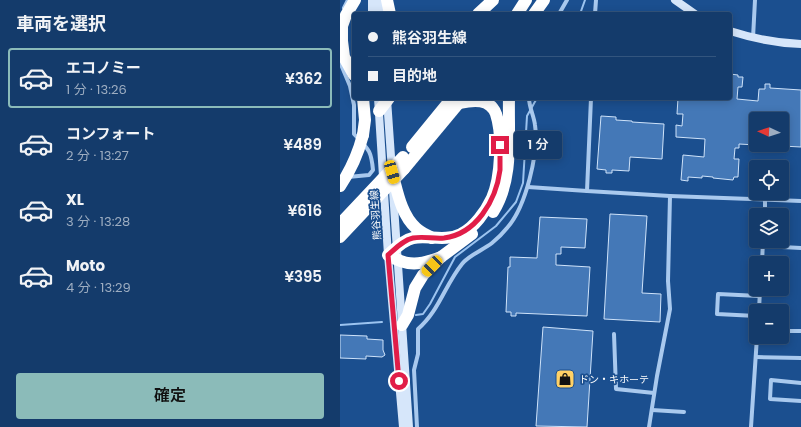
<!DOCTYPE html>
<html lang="ja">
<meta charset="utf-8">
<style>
body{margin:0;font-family:Poppins,"Noto Sans JP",sans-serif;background:#214673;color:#f1f3f6;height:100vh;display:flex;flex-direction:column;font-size:15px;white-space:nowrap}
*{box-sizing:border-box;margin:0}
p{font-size:13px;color:#9dadc1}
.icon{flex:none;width:22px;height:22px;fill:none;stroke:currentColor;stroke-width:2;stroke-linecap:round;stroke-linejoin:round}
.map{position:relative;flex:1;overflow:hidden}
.panel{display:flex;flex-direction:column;background:#143b6b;width:340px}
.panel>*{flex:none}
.top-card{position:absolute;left:12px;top:12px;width:380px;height:88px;border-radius:4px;box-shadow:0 2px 10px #0003,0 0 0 1px #33557e;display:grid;align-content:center;height:88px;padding:0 16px;background:#143b6b}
.needle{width:26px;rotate:274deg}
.controls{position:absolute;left:409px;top:112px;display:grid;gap:8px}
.controls a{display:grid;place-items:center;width:40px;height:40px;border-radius:4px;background:#143b6b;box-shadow:0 2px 10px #0003,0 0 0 1px #33557e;font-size:20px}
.end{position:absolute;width:18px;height:18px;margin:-9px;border:5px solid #e11d48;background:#fff;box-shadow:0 0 0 2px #fff}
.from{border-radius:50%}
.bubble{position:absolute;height:28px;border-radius:4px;background:#143b6b;box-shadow:0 2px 10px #0003,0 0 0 1px #33557e;font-size:13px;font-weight:600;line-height:28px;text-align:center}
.car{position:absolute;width:12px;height:24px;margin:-12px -6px;border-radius:5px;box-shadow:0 0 3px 1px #0007;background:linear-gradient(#f5c518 24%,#345 0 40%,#f5c518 0 76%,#345 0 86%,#f5c518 0)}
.top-card b{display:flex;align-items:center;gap:14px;height:38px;font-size:15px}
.top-card b+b{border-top:1px solid #33557e}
.top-card i{width:10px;height:10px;background:#f1f3f6}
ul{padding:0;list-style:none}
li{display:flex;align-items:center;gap:12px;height:60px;margin:0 8px 6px;padding:0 8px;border:2px solid transparent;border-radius:4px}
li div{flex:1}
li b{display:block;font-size:15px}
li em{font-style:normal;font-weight:600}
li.selected{border-color:#8bbbb9}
li>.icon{width:36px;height:36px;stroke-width:1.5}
h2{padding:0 16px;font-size:18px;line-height:48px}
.cta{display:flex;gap:8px;margin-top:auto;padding:8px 16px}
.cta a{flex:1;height:46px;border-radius:4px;background:#8bbbb9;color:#111;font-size:16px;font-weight:600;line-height:46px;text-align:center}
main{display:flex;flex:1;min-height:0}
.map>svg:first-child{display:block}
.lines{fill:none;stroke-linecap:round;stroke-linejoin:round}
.stream{stroke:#9cc4f0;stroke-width:2}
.building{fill:#4478b7;stroke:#cfe3fa}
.street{stroke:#a9c9ee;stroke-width:4}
.secondary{stroke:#d6e6fa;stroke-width:8}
.highway{stroke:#fff;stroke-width:12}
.highway-bridge{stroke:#fff;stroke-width:12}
.route{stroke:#e11d48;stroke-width:5}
.labels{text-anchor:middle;stroke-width:3.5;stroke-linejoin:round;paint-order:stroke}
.street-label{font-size:10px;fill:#fff;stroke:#1b4f8f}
.poi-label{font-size:10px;fill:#fff;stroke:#1b4f8f;text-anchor:start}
</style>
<main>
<section class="panel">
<h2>車両を選択</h2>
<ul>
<li class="selected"><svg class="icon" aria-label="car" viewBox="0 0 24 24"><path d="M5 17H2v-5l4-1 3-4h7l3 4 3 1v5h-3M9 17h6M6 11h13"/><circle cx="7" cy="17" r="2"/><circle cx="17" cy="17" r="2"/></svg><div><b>エコノミー</b><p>1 分 · 13:26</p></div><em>¥362</em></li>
<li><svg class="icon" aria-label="car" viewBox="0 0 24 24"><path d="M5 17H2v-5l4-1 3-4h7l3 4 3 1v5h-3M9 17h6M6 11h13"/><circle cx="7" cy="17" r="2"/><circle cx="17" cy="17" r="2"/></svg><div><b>コンフォート</b><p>2 分 · 13:27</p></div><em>¥489</em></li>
<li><svg class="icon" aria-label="car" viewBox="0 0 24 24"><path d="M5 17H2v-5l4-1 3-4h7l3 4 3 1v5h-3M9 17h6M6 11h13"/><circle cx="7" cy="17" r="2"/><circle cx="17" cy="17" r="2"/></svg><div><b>XL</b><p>3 分 · 13:28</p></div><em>¥616</em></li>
<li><svg class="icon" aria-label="car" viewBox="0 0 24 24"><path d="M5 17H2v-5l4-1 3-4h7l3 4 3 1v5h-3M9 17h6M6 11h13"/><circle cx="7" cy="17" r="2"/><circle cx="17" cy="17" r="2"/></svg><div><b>Moto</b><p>4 分 · 13:29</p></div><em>¥395</em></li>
</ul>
<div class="cta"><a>確定</a></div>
</section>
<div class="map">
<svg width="461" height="427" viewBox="0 0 461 427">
<rect width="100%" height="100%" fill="#1b4f8f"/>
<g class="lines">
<!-- stream -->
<g class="stream">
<path d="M240 14 245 0"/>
<path d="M76 315 83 314 90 304 115 257 156 226 176 202 183 183 187 116 197 98"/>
<path d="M0 325 42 322"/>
</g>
</g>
<!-- building -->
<g class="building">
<path d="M390 74 398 75V77H403L402 87H398L397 99 418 101 419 89H425V84H430V88L461 90V147L442 146V119H416V145L399 144V148H395L394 159H399L398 177H394L393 180 373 178V177L362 176V178L348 177V181L341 180 343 155 364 157 365 139 336 137V125L342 126 343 114H337L338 98H390Z"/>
<path d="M261 116 276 117V120L292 121V122L324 124 322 159 290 157 289 171 272 170V173H266V170L257 169Z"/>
<path d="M270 214 307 216 302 293 321 294 320 322 264 319Z"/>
<path d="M200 217 247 219 245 248 221 247V254H216V265L250 267 247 316 176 313V316H171V312H166L168 267H170V257L197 258Z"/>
<path d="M203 327 253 331 247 427 196 426Z"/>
<path d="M0 335 27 336V339L43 340V350L45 355 42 357 26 356V359L0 358Z"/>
</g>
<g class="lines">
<!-- street -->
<g class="street">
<path d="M4 8 8 0"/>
<path d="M219 14 227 0"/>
<path d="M255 14 256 0"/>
<path d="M413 38 415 0"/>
<path d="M0 62 10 86 14 105V134C28 149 31 149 33 170L29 175 8 177"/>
<path d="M251 98 247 191 330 196 461 201"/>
<path d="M188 187 247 191"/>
<path d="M425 215V200"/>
<path d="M423 246 461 248"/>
<path d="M422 263 423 241"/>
<path d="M419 311 420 289"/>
<path d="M416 316 377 314 378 294 419 296"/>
<path d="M442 331H461"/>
<path d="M274 334 276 389 314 393"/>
<path d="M416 357 461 358"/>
<path d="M461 383 431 380 430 399 461 401"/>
<path d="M312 410 344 412"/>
<path d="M77 427 74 370 78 354V329C99 311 105 285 122 264 129 255 143 250 152 243 157 239 163 233 167 228 186 207 199 152 195 125 194 116 189 107 189 98"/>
<path d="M309 427 317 376 330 309 328 281 330 196"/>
<path d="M411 427 417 337"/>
</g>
<!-- secondary -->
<g class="secondary">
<path d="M32 0V14"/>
<path d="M40 0V14"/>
<path d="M335 0 355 14"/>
<path d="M390 31C415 39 435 43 461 44"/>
<path d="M38 98 48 255 63 427"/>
<path d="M47 99 52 171"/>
<path d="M53 191 69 427"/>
</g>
<!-- highway -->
<g class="highway">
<path d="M47 0 50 14"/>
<path d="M138 14 153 0"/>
<path d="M177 14 186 0"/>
<path d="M194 14 204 0"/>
<path d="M14 75 4 57 2 41V26L6 15 15 0"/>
<path d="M23 98 25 120 23 135"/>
<path d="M39 111 49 98"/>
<path d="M72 147 112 98"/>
<path d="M64 169 123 98"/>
<path d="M52 172C57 190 61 215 76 228 80 232 87 235 92 238"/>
<path d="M153 212C174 179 168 135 169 98"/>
<path d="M101 257C80 265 68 267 48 255 55 249 63 240 73 238 88 235 105 242 121 234 134 228 146 211 152 198 161 178 163 135 156 114 150 98 133 100 120 103"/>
<path d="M62 325 68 315 75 288 83 275 101 257 132 234"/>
</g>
<!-- highway-bridge -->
<g class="highway-bridge">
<path d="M0 186C11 170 18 154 23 135"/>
<path d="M0 224 63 157"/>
<path d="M0 237 64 169"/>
</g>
</g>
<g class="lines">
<!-- route -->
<path class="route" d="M59 381 48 255C55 249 63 240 73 238 83 236 94 239 104 238 136 234 156 201 160 170 160 162 160 153 160 145"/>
</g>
<!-- icons -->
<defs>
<symbol id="shop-square" viewBox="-11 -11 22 22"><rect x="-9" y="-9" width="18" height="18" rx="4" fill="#ffd166" stroke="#1b4f8f"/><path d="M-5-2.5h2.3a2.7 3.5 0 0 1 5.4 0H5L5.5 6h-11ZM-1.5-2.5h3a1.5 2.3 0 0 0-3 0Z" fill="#111"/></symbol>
</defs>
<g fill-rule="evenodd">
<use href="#shop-square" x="214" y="368" width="22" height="22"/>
</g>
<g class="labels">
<!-- street labels -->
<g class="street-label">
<text transform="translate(35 215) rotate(-94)" y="4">熊谷羽生線</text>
</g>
<!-- poi labels -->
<g class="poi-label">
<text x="239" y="383">ドン・キホーテ</text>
</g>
</g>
</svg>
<div class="controls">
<a><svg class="needle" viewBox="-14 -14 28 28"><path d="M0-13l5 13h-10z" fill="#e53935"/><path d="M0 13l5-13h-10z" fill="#9dadc1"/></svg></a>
<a><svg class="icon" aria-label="locate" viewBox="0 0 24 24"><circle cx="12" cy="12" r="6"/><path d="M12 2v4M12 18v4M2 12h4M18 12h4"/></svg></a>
<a><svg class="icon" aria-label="layers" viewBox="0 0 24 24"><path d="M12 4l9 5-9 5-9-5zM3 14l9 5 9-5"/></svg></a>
<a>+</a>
<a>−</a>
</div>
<i class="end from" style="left:59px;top:381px"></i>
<i class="end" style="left:160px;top:145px"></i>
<div class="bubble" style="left:174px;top:131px;width:48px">1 分</div>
<i class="car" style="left:52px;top:172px;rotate:164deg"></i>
<i class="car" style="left:92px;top:266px;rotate:224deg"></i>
<div class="top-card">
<b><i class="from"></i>熊谷羽生線</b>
<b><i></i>目的地</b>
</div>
</div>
</main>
